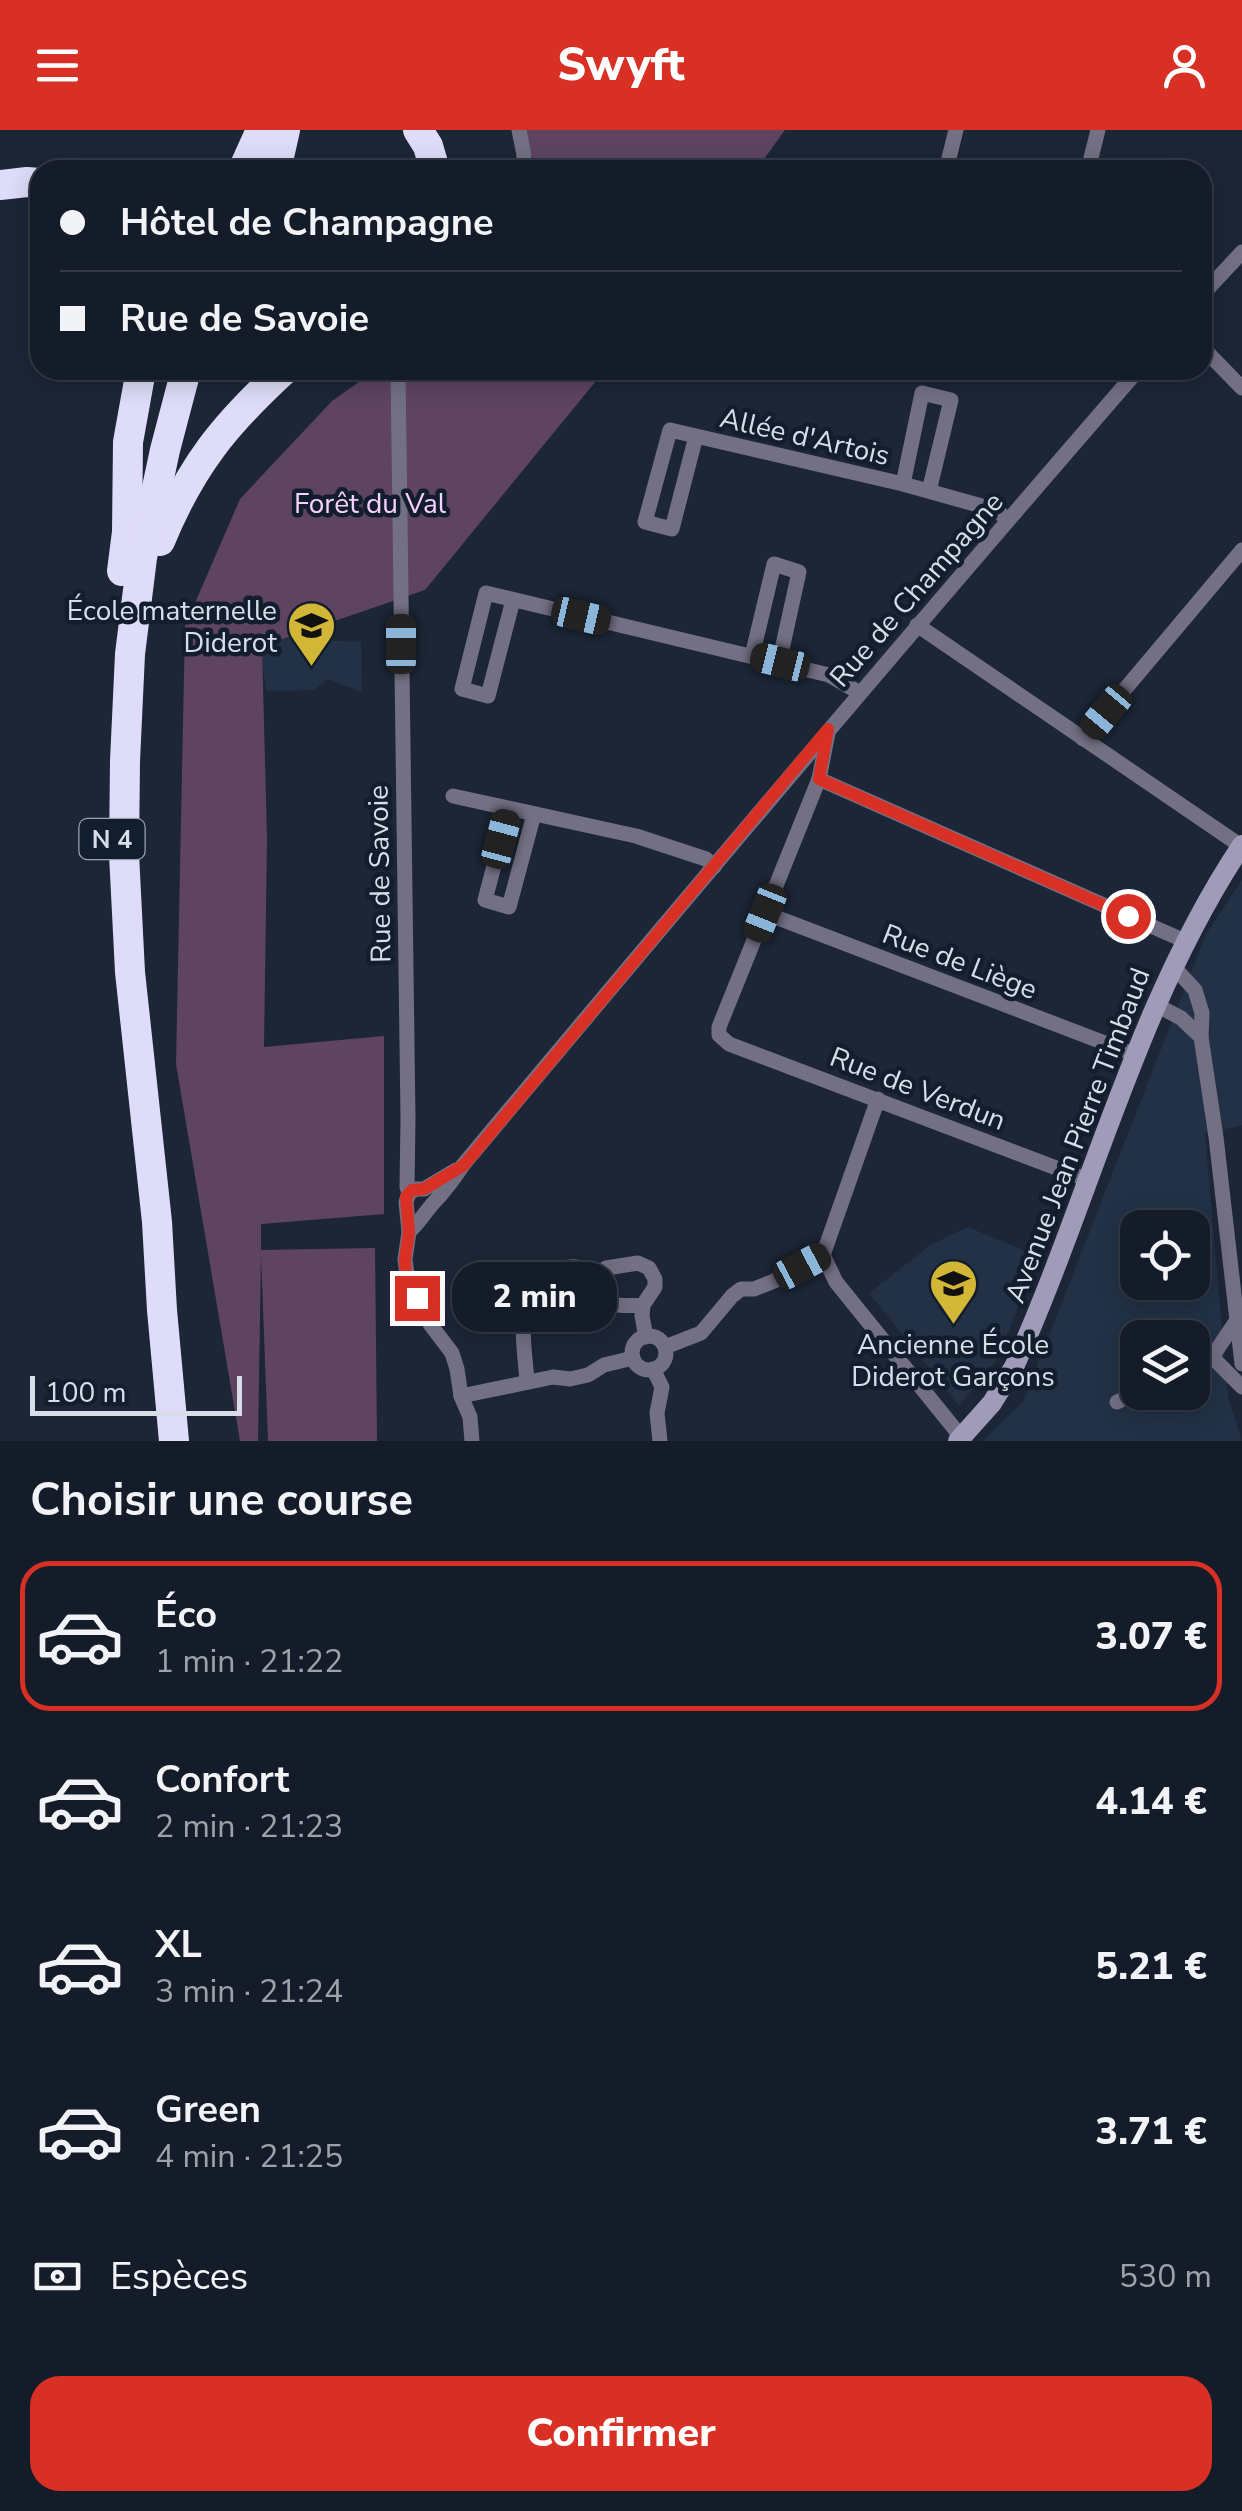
<!DOCTYPE html>
<html lang="fr">
<meta charset="utf-8">
<style>
body{margin:0;font-family:"Nunito Sans",sans-serif;background:#222935;color:#f1f3f6;height:100vh;display:flex;flex-direction:column;font-size:38px;white-space:nowrap}
*{box-sizing:border-box;margin:0}
p{font-size:32px;color:#9da1a8}
.icon{flex:none;width:55px;height:55px;fill:none;stroke:currentColor;stroke-width:2;stroke-linecap:round;stroke-linejoin:round}
.map{position:relative;height:1311px;overflow:hidden}
.sheet{display:flex;flex-direction:column;background:#151c29;flex:1}
.sheet>*{flex:none}
.hud{position:absolute;left:30px;top:30px;width:1182px;height:220px;border-radius:30px;box-shadow:0 5px 25px #0003,0 0 0 2px #343a46;display:grid;align-content:center;height:220px;padding:0 30px;background:#151c29}
.controls{position:absolute;left:1120px;top:1080px;display:grid;gap:20px}
.controls a{display:grid;place-items:center;width:90px;height:90px;border-radius:20px;background:#151c29;box-shadow:0 5px 25px #0003,0 0 0 2px #343a46;font-size:50px}
.scale{position:absolute;left:30px;bottom:25px;width:212px;box-sizing:border-box;padding-left:10px;border:5px solid #d7dee9;border-top:0;font-size:28px;line-height:35px;white-space:nowrap;color:#d7dee9;-webkit-text-stroke:8px #121d2d;paint-order:stroke}
.end{position:absolute;width:45px;height:45px;margin:-22px;border:12px solid #d93025;background:#fff;box-shadow:0 0 0 5px #fff}
.from{border-radius:50%}
.bubble{position:absolute;height:70px;border-radius:30px;background:#151c29;box-shadow:0 5px 25px #0003,0 0 0 2px #343a46;font-size:32px;font-weight:800;line-height:70px;text-align:center}
.car{position:absolute;width:30px;height:60px;margin:-30px -15px;border-radius:12px;box-shadow:0 0 8px 2px #0007;background:linear-gradient(#222 24%,#8ab4d8 0 40%,#222 0 76%,#8ab4d8 0 86%,#222 0)}
.hud b{display:flex;align-items:center;gap:35px;height:95px;font-size:38px}
.hud b+b{border-top:2px solid #343a46}
.hud i{width:25px;height:25px;background:#f1f3f6}
ul{padding:0;list-style:none}
li{display:flex;align-items:center;gap:30px;height:150px;margin:0 20px 15px;padding:0 10px;border:5px solid transparent;border-radius:30px}
li div{flex:1}
li b{display:block;font-size:38px}
li em{font-style:normal;font-weight:800}
li.on{border-color:#d93025}
li>.icon{width:90px;height:90px;stroke-width:1.5}
h2{padding:0 30px;font-size:45px;line-height:120px}
.pay{display:flex;align-items:center;gap:25px;height:110px;padding:0 30px;font-size:38px}
.pay p{margin-inline-start:auto}
.button{display:flex;gap:20px;margin-top:auto;padding:20px 30px}
.button a{flex:1;height:115px;border-radius:30px;background:#d93025;color:#fff;font-size:40px;font-weight:800;line-height:115px;text-align:center}
header{display:flex;justify-content:space-between;align-items:center;height:130px;padding:0 30px;background:#d93025;color:#fff;font-size:45px;font-weight:800}
.map>svg:first-child{display:block}
.built{fill:#223146;fill-rule:evenodd}
.green{fill:#5e4461}
.lines{fill:none;stroke-linecap:round;stroke-linejoin:round}
.street{stroke:#737084;stroke-width:15}
.secondary{stroke:#9f9bb9;stroke-width:20}
.highway{stroke:#dfdcf9;stroke-width:30}
.route{stroke:#d93025;stroke-width:12}
.labels{text-anchor:middle;stroke-width:9;stroke-linejoin:round;paint-order:stroke}
.shield{fill:#121d2d;stroke:#9ca4b1;stroke-width:2.5}
.shield-label{font-size:25px;font-weight:bold;fill:#d7dee9}
.street-label{font-size:28px;fill:#d7dee9;stroke:#121d2d}
.park-label{font-size:28px;fill:#fad0fe;stroke:#121d2d}
.poi-label{font-size:28px;fill:#d7dee9;stroke:#121d2d;text-anchor:end}
</style>
<header><svg class="icon" aria-label="menu" viewBox="0 0 24 24"><path d="M4 6h16M4 12h16M4 18h16"/></svg>Swyft<svg class="icon" aria-label="person" viewBox="0 0 24 24"><circle cx="12" cy="8" r="4"/><path d="M4 21q1-7 8-7t8 7"/></svg></header>
<div class="map">
<svg width="1242" height="1311" viewBox="0 0 1242 1311">
<rect width="100%" height="100%" fill="#1c2637"/>
<!-- built -->
<g class="built">
<path d="M285 500 324 510 361 512 362 562 327 549 314 560 266 561 262 527Z"/>
<path d="M1242 750V995L1205 1004 1228 1267 1242 1311H982L1023 1272 1206 804ZM1138 1098H1192V1152H1138ZM1138 1208H1192V1262H1138Z"/>
<path d="M968 1097 1038 1126 998 1228 959 1276 869 1163 932 1114Z"/>
</g>
<!-- green -->
<g class="green">
<path d="M526 0H785L756 40H535Z"/>
<path d="M376 240H605L425 460 262 516 267 708 264 917 384 906V1084L261 1094V1120L375 1118 377 1311H268L261 1125 258 1311H240L176 934 185 496 240 369 332 271Z"/>
</g>
<g class="lines">
<!-- street -->
<g class="street">
<path d="M519 0 524 25 523 40"/>
<path d="M946 40 956 0"/>
<path d="M1088 40 1098 0"/>
<path d="M1202 165 1242 122"/>
<path d="M1202 217 1242 258"/>
<path d="M398 240 408 989 407 1057 409 1063"/>
<path d="M696 306 672 399 645 392 670 300 903 354"/>
<path d="M929 361 951 270 922 263 903 354 996 380 1008 390"/>
<path d="M513 470 488 566 462 559 486 463 829 545 860 563"/>
<path d="M917 495 1241 716"/>
<path d="M752 526 774 434 799 442 779 533"/>
<path d="M828 603 819 649 719 897V905L729 914 1088 1050"/>
<path d="M1083 609 1242 420"/>
<path d="M819 649 1185 811"/>
<path d="M453 666 636 706 706 729 714 737"/>
<path d="M509 679 485 770 509 777 534 684"/>
<path d="M765 783 1136 925"/>
<path d="M1173 836 1195 860 1202 883 1201 907 1216 1007 1242 1234"/>
<path d="M1156 875 1181 888 1201 907"/>
<path d="M456 1040 424 1059H416L409 1063 406 1072 409 1102 405 1129 407 1144 417 1168 430 1194 452 1223 457 1239 461 1266 470 1287 472 1311"/>
<path d="M409 1102C420 1092 427 1079 437 1069 447 1058 455 1047 463 1035 686 768 910 503 1138 240"/>
<path d="M823 1125 836 1152 962 1308"/>
<path d="M643 1175C622 1176 606 1178 594 1159L606 1138 638 1133 649 1138 655 1149V1157L643 1175 642 1186 646 1207"/>
<circle cx="649" cy="1223" r="17"/>
<path d="M665 1217 701 1203 732 1166 741 1159H754L774 1151 823 1125 878 969"/>
<path d="M1212 1227 1237 1190"/>
<path d="M1192 1236 1212 1227 1242 1257"/>
<path d="M653 1239 662 1257 657 1283 660 1311"/>
<path d="M527 1252C526 1232 520 1200 526 1181 530 1169 557 1139 570 1137 580 1135 590 1143 599 1148"/>
<path d="M461 1266 553 1247 570 1249 588 1245 604 1235 633 1228"/>
<path d="M1117 1272 1138 1262"/>
</g>
<!-- secondary -->
<path class="secondary" d="M958 1311 992 1273 1014 1237C1092 1064 1136 874 1242 715"/>
<!-- highway -->
<g class="highway">
<path d="M418 0 428 16 435 40"/>
<path d="M243 40 261 0"/>
<path d="M276 40 285 0"/>
<path d="M0 55 27 52 40 53"/>
<path d="M160 411C191 336 224 295 284 240"/>
<path d="M122 441 127 402 128 312 141 240"/>
<path d="M174 1311 162 1180 157 1092 130 842 124 724 125 631 130 524 142 428 165 320 186 240"/>
</g>
</g>
<g class="lines">
<!-- route -->
<path class="route" d="M417 1168 406 1144 405 1129 409 1102 406 1067 412 1060 424 1059 464 1035 828 599 819 649 1128 786"/>
</g>
<!-- icons -->
<defs>
<symbol id="school-pin" viewBox="-11 -11 22 30"><path d="M0 17L-7.5 6A9.5 9.5 0 1 1 7.5 6Z" fill="#d2b635" stroke="#121d2d"/><path d="M0-5L7-2L0 1L-7-2ZM-4 1L0 2.5L4 1V4Q0 6-4 4Z" fill="#111"/></symbol>
</defs>
<g fill-rule="evenodd">
<use href="#school-pin" x="284" y="468" width="55" height="75"/>
<use href="#school-pin" x="926" y="1126" width="55" height="75"/>
</g>
<g class="labels">
<!-- shield labels -->
<rect class="shield" x="79.5" y="689" width="65" height="40" rx="8"/>
<g class="shield-label">
<text x="112" y="718">N 4</text>
</g>
<!-- street labels -->
<g class="street-label">
<text transform="translate(805 306) rotate(13)" y="10">Allée d'Artois</text>
<text transform="translate(916 459) rotate(-49)" y="10">Rue de Champagne</text>
<text transform="translate(379 744) rotate(-91)" y="10">Rue de Savoie</text>
<text transform="translate(960 831) rotate(21)" y="10">Rue de Liège</text>
<text transform="translate(918 958) rotate(21)" y="10">Rue de Verdun</text>
<text transform="translate(1077 1005) rotate(-69)" y="10">Avenue Jean Pierre Timbaud</text>
</g>
<!-- park labels -->
<g class="park-label">
<text x="370" y="383">Forêt du Val</text>
</g>
<!-- poi labels -->
<g class="poi-label">
<text x="277" y="490">École maternelle<tspan x="277" dy="32">Diderot</tspan></text>
<text x="953" y="1224" text-anchor="middle">Ancienne École<tspan x="953" dy="32">Diderot Garçons</tspan></text>
</g>
</g>
</svg>
<div class="controls">
<a><svg class="icon" aria-label="locate" viewBox="0 0 24 24"><circle cx="12" cy="12" r="6"/><path d="M12 2v4M12 18v4M2 12h4M18 12h4"/></svg></a>
<a><svg class="icon" aria-label="layers" viewBox="0 0 24 24"><path d="M12 4l9 5-9 5-9-5zM3 14l9 5 9-5"/></svg></a>
</div>
<div class="scale">100 m</div>
<i class="end from" style="left:1128px;top:786px"></i>
<i class="end" style="left:417px;top:1168px"></i>
<div class="bubble" style="left:452px;top:1132px;width:165px">2 min</div>
<i class="car" style="left:581px;top:486px;rotate:103deg"></i>
<i class="car" style="left:401px;top:514px;rotate:0deg"></i>
<i class="car" style="left:780px;top:532px;rotate:284deg"></i>
<i class="car" style="left:1106px;top:582px;rotate:220deg"></i>
<i class="car" style="left:501px;top:709px;rotate:15deg"></i>
<i class="car" style="left:765px;top:783px;rotate:202deg"></i>
<i class="car" style="left:802px;top:1136px;rotate:62deg"></i>
<div class="hud">
<b><i class="from"></i>Hôtel de Champagne</b>
<b><i></i>Rue de Savoie</b>
</div>
</div>
<section class="sheet">
<h2>Choisir une course</h2>
<ul>
<li class="on"><svg class="icon" aria-label="car" viewBox="0 0 24 24"><path d="M5 17H2v-5l4-1 3-4h7l3 4 3 1v5h-3M9 17h6M6 11h13"/><circle cx="7" cy="17" r="2"/><circle cx="17" cy="17" r="2"/></svg><div><b>Éco</b><p>1 min · 21:22</p></div><em>3.07 €</em></li>
<li><svg class="icon" aria-label="car" viewBox="0 0 24 24"><path d="M5 17H2v-5l4-1 3-4h7l3 4 3 1v5h-3M9 17h6M6 11h13"/><circle cx="7" cy="17" r="2"/><circle cx="17" cy="17" r="2"/></svg><div><b>Confort</b><p>2 min · 21:23</p></div><em>4.14 €</em></li>
<li><svg class="icon" aria-label="car" viewBox="0 0 24 24"><path d="M5 17H2v-5l4-1 3-4h7l3 4 3 1v5h-3M9 17h6M6 11h13"/><circle cx="7" cy="17" r="2"/><circle cx="17" cy="17" r="2"/></svg><div><b>XL</b><p>3 min · 21:24</p></div><em>5.21 €</em></li>
<li><svg class="icon" aria-label="car" viewBox="0 0 24 24"><path d="M5 17H2v-5l4-1 3-4h7l3 4 3 1v5h-3M9 17h6M6 11h13"/><circle cx="7" cy="17" r="2"/><circle cx="17" cy="17" r="2"/></svg><div><b>Green</b><p>4 min · 21:25</p></div><em>3.71 €</em></li>
</ul>
<div class="pay"><svg class="icon" aria-label="cash" viewBox="0 0 24 24"><path d="M3 7h18v10H3z"/><circle cx="12" cy="12" r="2"/></svg>Espèces<p>530 m</p></div>
<div class="button"><a>Confirmer</a></div>
</section>
